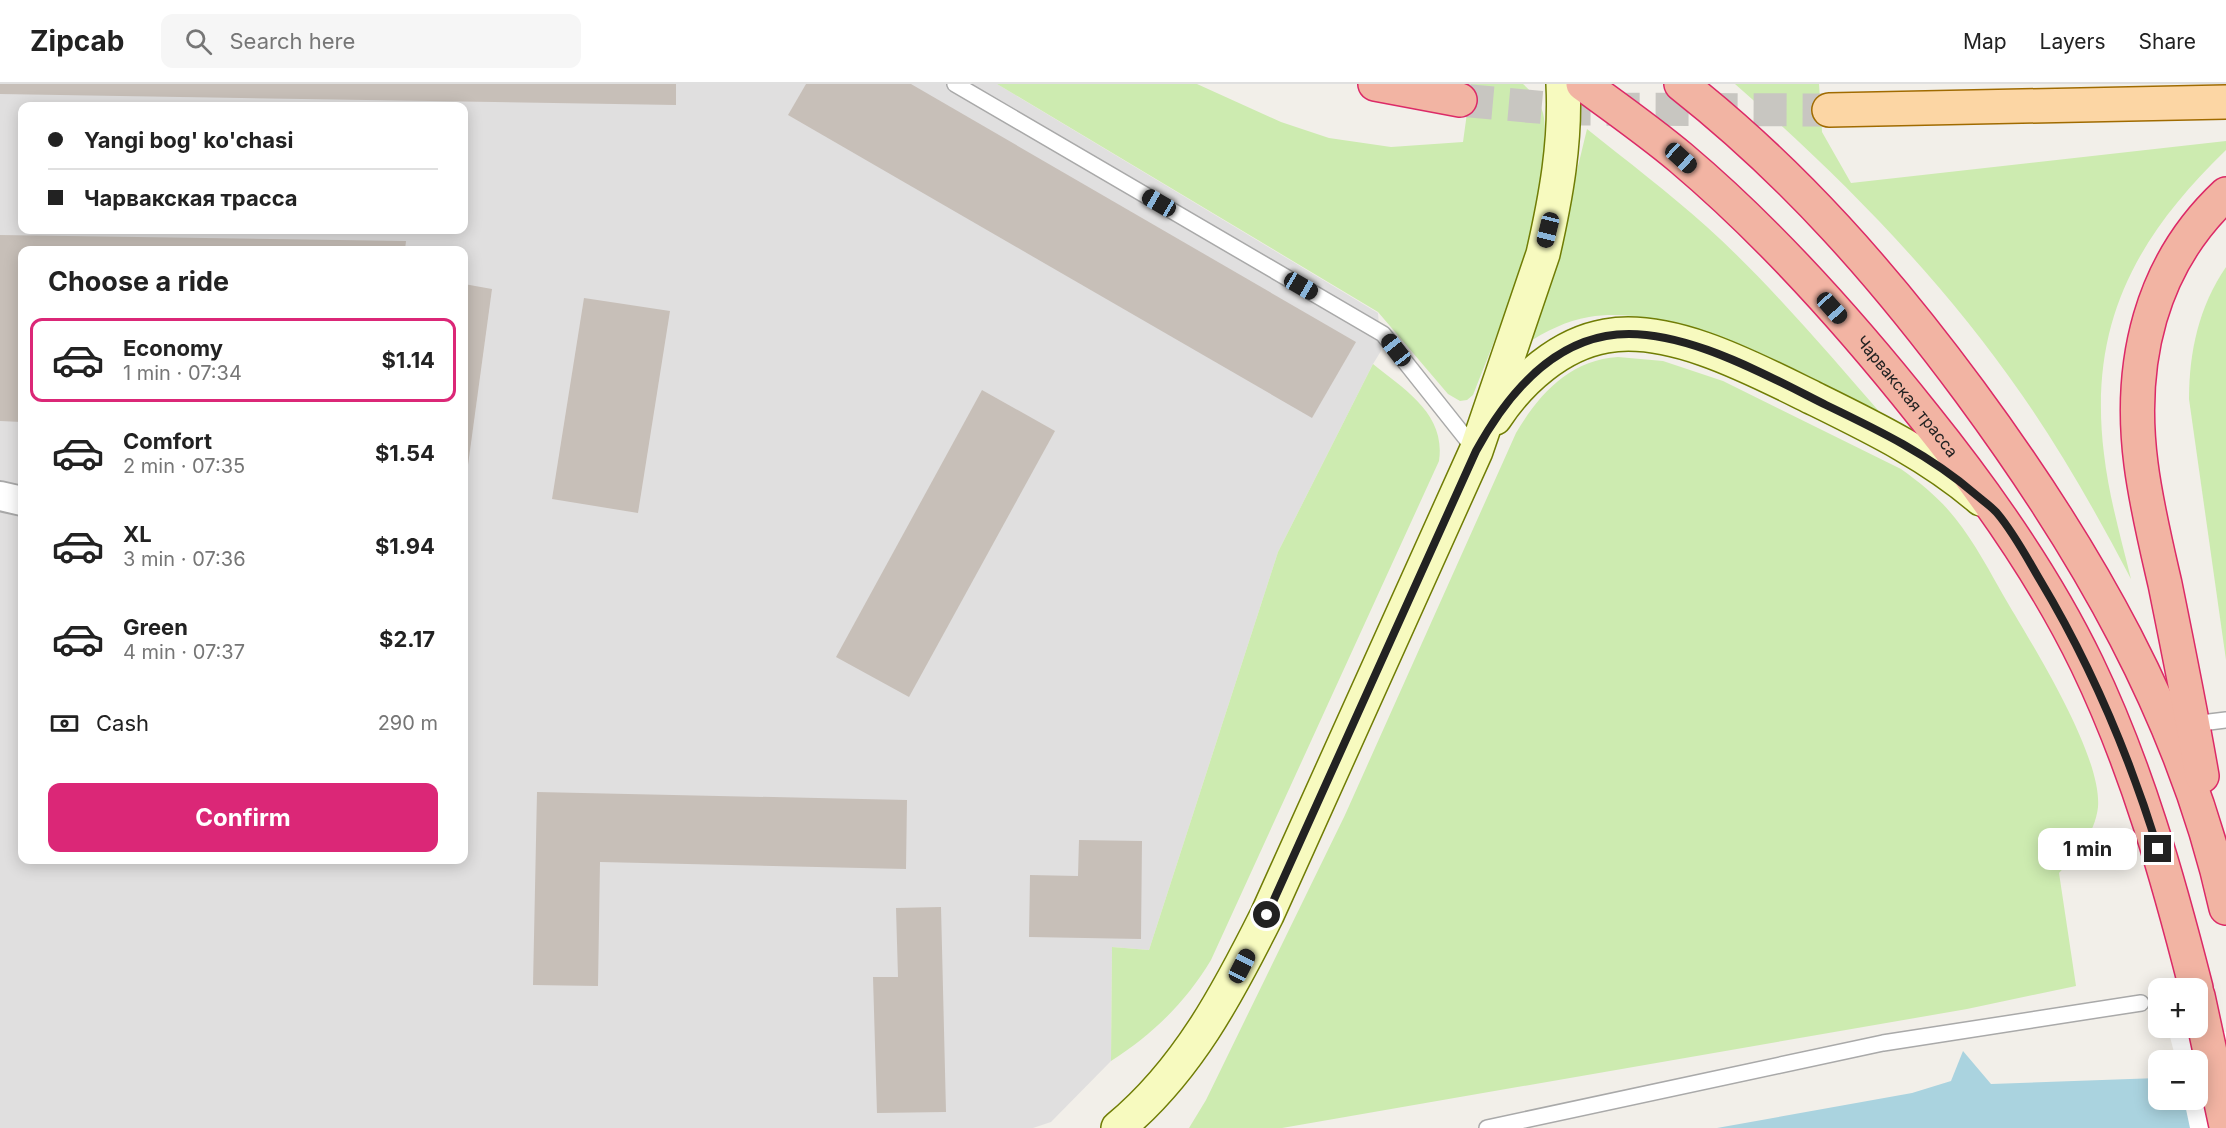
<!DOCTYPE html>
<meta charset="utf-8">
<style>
body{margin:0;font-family:Inter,sans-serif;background:#f6f6f6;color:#222;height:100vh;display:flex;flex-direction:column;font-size:22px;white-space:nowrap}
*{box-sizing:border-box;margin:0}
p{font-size:20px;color:#767676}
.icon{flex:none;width:33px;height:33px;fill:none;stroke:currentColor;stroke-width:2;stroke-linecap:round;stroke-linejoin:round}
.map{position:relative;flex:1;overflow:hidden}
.sheet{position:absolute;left:18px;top:162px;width:450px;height:618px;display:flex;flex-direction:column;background:#fff;border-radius:12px;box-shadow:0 3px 15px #0003}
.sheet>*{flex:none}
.banner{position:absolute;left:18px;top:18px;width:450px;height:132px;border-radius:12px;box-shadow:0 3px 15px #0003;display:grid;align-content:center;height:132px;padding:0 30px;background:#fff}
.buttons{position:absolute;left:2148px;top:894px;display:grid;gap:12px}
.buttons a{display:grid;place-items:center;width:60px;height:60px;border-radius:12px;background:#fff;box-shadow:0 3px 15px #0003;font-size:30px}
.end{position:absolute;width:27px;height:27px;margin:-14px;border:8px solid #222;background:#fff;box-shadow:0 0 0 3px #fff}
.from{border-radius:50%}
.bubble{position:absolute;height:42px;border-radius:12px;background:#fff;box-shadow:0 3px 15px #0003;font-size:20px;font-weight:700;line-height:42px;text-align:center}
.car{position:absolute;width:18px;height:36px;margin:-18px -9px;border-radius:8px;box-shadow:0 0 4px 2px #0007;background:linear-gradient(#222 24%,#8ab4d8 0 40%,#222 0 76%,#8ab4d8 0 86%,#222 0)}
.banner b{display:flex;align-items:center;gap:21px;height:57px;font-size:22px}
.banner b+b{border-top:2px solid #e0e0e0}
.banner i{width:15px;height:15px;background:#222}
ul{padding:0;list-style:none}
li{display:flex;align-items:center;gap:18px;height:84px;margin:0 12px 9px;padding:0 18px;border:3px solid transparent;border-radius:12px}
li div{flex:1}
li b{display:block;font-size:22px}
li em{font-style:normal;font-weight:700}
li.on{border-color:#db2777}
li>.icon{width:54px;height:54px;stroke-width:1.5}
h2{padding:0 30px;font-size:27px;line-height:72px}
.pay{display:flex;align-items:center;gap:15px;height:66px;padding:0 30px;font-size:22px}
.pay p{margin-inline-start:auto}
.primary-button{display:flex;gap:12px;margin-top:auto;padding:12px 30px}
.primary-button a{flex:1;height:69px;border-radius:12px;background:#db2777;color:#fff;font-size:24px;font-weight:700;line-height:69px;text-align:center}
header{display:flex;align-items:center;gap:36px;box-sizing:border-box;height:84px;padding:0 30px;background:#fff;border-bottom:2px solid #e0e0e0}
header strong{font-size:28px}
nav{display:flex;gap:33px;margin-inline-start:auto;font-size:21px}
.search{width:420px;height:54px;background:#f6f6f6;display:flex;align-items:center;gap:15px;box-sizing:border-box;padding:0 21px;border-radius:12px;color:#767676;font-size:22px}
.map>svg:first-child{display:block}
.residential{fill:#e0dfdf;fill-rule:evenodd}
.grass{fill:#cdebb0}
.water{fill:#aad3df}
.pier{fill:#fff}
.building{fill:#c7bfb8}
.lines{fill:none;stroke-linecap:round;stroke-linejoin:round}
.primary-tunnel{stroke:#c8c6c1;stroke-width:33;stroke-dasharray:33 16;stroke-linecap:butt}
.service-casing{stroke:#a9a9a9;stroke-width:18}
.minor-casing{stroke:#a9a9a9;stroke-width:32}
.secondary-casing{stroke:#707d05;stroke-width:36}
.primary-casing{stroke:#a06b00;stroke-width:36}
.trunk-casing{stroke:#dc2a67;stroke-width:36}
.service{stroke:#fff;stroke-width:15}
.minor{stroke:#fff;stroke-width:28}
.secondary{stroke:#f7fabf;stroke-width:33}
.primary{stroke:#fcd6a4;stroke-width:33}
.trunk{stroke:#f2b4a3;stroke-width:33}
.route{stroke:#222;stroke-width:8}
.labels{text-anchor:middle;stroke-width:6;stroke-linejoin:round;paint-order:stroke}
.street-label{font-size:16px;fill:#222;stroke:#fff}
</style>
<header>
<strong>Zipcab</strong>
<div class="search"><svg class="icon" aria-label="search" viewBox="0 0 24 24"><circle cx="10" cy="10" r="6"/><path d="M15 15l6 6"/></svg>Search here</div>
<nav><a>Map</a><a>Layers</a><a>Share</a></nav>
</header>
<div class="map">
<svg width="2226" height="1044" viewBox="0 0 2226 1044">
<rect width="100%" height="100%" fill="#f2efe9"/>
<!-- residential -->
<path class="residential" d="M0 0H997L1378 229 1381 267 1373 280 1278 468 1149 866 1112 863 1111 977 1051 1038 1033 1044H0ZM22 22H464V146H22ZM22 166H464V776H22Z"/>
<!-- grass -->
<g class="grass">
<path d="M997 0H1197L1281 38 1329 54 1391 63 1463 58 1471 0H1523C1532 8 1540 17 1543 29 1546 41 1544 54 1544 66 1540 147 1503 235 1473 311L1467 316 1460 317 1448 310 1378 228Z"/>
<path d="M1735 0H1819L1822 48 1851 99 2226 57V66C2135 154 2088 241 2104 370 2109 413 2121 454 2131 495 2098 432 2063 370 2022 311 1941 194 1841 93 1735 0Z"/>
<path d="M1587 45C1627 77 1668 108 1707 143 1771 201 1827 268 1884 333 1816 296 1751 258 1675 239 1648 233 1617 228 1589 233 1566 237 1546 247 1526 260L1561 153Z"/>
<path d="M2226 183V576L2189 315C2189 268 2199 222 2226 183Z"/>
<path d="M1618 273 1663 277 1723 297 1901 385C1922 400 1940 415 1955 434 1975 459 1990 488 2006 516 2033 562 2102 671 2098 723 2095 750 2077 770 2059 789L2076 902 1967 925 1282 1044H1189L1206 1016 1345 731 1516 349C1539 310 1570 276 1618 273Z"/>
<path d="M1373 280C1405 306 1446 330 1439 377L1211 876C1186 918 1152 951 1111 977L1112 863 1149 866 1278 468Z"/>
</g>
<!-- water -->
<path class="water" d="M1963 967 1991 1000 2158 994V1016H2198L2226 1044H1717L1912 1009 1951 997Z"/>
<!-- pier -->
<path class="pier" d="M2226 948V1044H2190L2184 1016H2198V976H2176L2170 953Z"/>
<!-- building -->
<g class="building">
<path d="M0 0H676V21L0 10Z"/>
<path d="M806 0H911L1356 258 1312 334 788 31Z"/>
<path d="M0 151 406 157 405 166H22V338L0 337Z"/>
<path d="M464 200 492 205 465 403H464Z"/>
<path d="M584 214 670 227 638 429 552 415Z"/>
<path d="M982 306 1055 347 909 613 836 573Z"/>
<path d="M537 708 907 716 906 785 600 778 598 902 533 901Z"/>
<path d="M1079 756 1142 757 1141 855 1029 853 1030 791 1078 792Z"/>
<path d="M941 823 946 1028 877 1029 873 893H898L896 824Z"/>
</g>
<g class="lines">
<!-- primary-tunnel -->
<path class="primary-tunnel" d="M1460 16 1559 25 1829 26"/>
<defs>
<g id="service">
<path d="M955 0 1383 250 1476 367"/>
<path d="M2193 640 2226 636"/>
<path d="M1487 1044 1883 959 2141 919"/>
</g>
<path id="minor" d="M0 412 22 417"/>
<g id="secondary">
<path d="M1495 334C1520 296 1560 260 1606 252 1671 240 1756 286 1813 314 1872 343 1930 371 1981 415"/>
<path d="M1118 1044C1187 987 1228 909 1267 831L1476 367 1543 170C1556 113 1566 58 1563 0"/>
</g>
<path id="primary" d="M1829 26 2226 18"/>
<g id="trunk">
<path d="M1375 0 1460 16"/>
<path id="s1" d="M1583 0C1616 24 1650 48 1681 74 1771 150 1851 240 1924 332 1986 409 2044 491 2087 580 2137 684 2168 794 2196 904"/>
<path d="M1681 0C1794 89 1885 193 1970 308 2085 464 2184 633 2226 824"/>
<path d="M2202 692C2191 628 2178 564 2165 500 2156 461 2146 420 2141 380 2128 279 2150 181 2226 110"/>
<path d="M2198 912 2226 1042"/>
</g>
</defs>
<!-- service casing -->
<use href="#service" class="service-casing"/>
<!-- minor casing -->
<use href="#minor" class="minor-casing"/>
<!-- secondary casing -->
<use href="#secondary" class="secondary-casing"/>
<!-- primary casing -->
<use href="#primary" class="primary-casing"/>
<!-- trunk casing -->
<use href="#trunk" class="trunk-casing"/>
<!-- service -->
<use href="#service" class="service"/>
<!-- minor -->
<use href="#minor" class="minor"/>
<!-- secondary -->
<use href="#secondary" class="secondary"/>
<!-- primary -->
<use href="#primary" class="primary"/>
<!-- trunk -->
<use href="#trunk" class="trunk"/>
</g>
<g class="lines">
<!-- route -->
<path class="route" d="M1267 831 1476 367C1504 316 1545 263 1606 252 1675 239 1766 291 1826 321 1878 346 1930 371 1975 410 1982 416 1991 422 1997 429 2014 449 2027 474 2040 496 2091 581 2129 671 2158 765"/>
</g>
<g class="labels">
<!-- street labels -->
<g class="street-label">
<text dy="6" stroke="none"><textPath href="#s1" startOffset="452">Чарвакская трасса</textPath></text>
</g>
</g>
</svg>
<div class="buttons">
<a>+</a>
<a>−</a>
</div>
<i class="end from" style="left:1267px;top:831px"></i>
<i class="end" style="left:2158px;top:765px"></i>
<div class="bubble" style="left:2038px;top:744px;width:99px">1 min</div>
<i class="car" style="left:1681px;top:74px;rotate:132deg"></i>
<i class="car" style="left:1159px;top:119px;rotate:300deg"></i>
<i class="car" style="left:1548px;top:146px;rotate:194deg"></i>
<i class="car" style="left:1301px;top:202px;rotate:120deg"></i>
<i class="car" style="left:1832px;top:224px;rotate:138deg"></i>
<i class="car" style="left:1396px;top:266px;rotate:322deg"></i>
<i class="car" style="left:1242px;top:882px;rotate:27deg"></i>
<div class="banner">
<b><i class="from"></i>Yangi bog' ko'chasi</b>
<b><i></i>Чарвакская трасса</b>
</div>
<section class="sheet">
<h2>Choose a ride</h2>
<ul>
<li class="on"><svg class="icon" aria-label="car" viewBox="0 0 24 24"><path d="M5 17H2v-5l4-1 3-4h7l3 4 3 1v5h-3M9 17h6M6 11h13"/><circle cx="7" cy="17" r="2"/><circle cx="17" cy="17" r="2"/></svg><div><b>Economy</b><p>1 min · 07:34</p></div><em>$1.14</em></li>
<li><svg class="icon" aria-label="car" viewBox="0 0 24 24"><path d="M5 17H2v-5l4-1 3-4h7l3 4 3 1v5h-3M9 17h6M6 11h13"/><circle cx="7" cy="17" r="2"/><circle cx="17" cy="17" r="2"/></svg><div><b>Comfort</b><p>2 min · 07:35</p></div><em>$1.54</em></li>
<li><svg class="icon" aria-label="car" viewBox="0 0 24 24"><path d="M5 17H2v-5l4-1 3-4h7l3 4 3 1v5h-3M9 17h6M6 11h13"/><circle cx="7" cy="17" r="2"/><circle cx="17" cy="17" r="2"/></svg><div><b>XL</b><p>3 min · 07:36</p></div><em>$1.94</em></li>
<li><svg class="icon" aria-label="car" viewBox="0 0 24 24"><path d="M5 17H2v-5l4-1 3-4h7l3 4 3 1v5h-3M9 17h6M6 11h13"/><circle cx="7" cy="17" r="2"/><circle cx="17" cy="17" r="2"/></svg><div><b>Green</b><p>4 min · 07:37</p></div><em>$2.17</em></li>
</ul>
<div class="pay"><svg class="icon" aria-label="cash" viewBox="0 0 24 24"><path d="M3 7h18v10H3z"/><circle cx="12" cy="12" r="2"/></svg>Cash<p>290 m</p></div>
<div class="primary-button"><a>Confirm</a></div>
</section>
</div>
